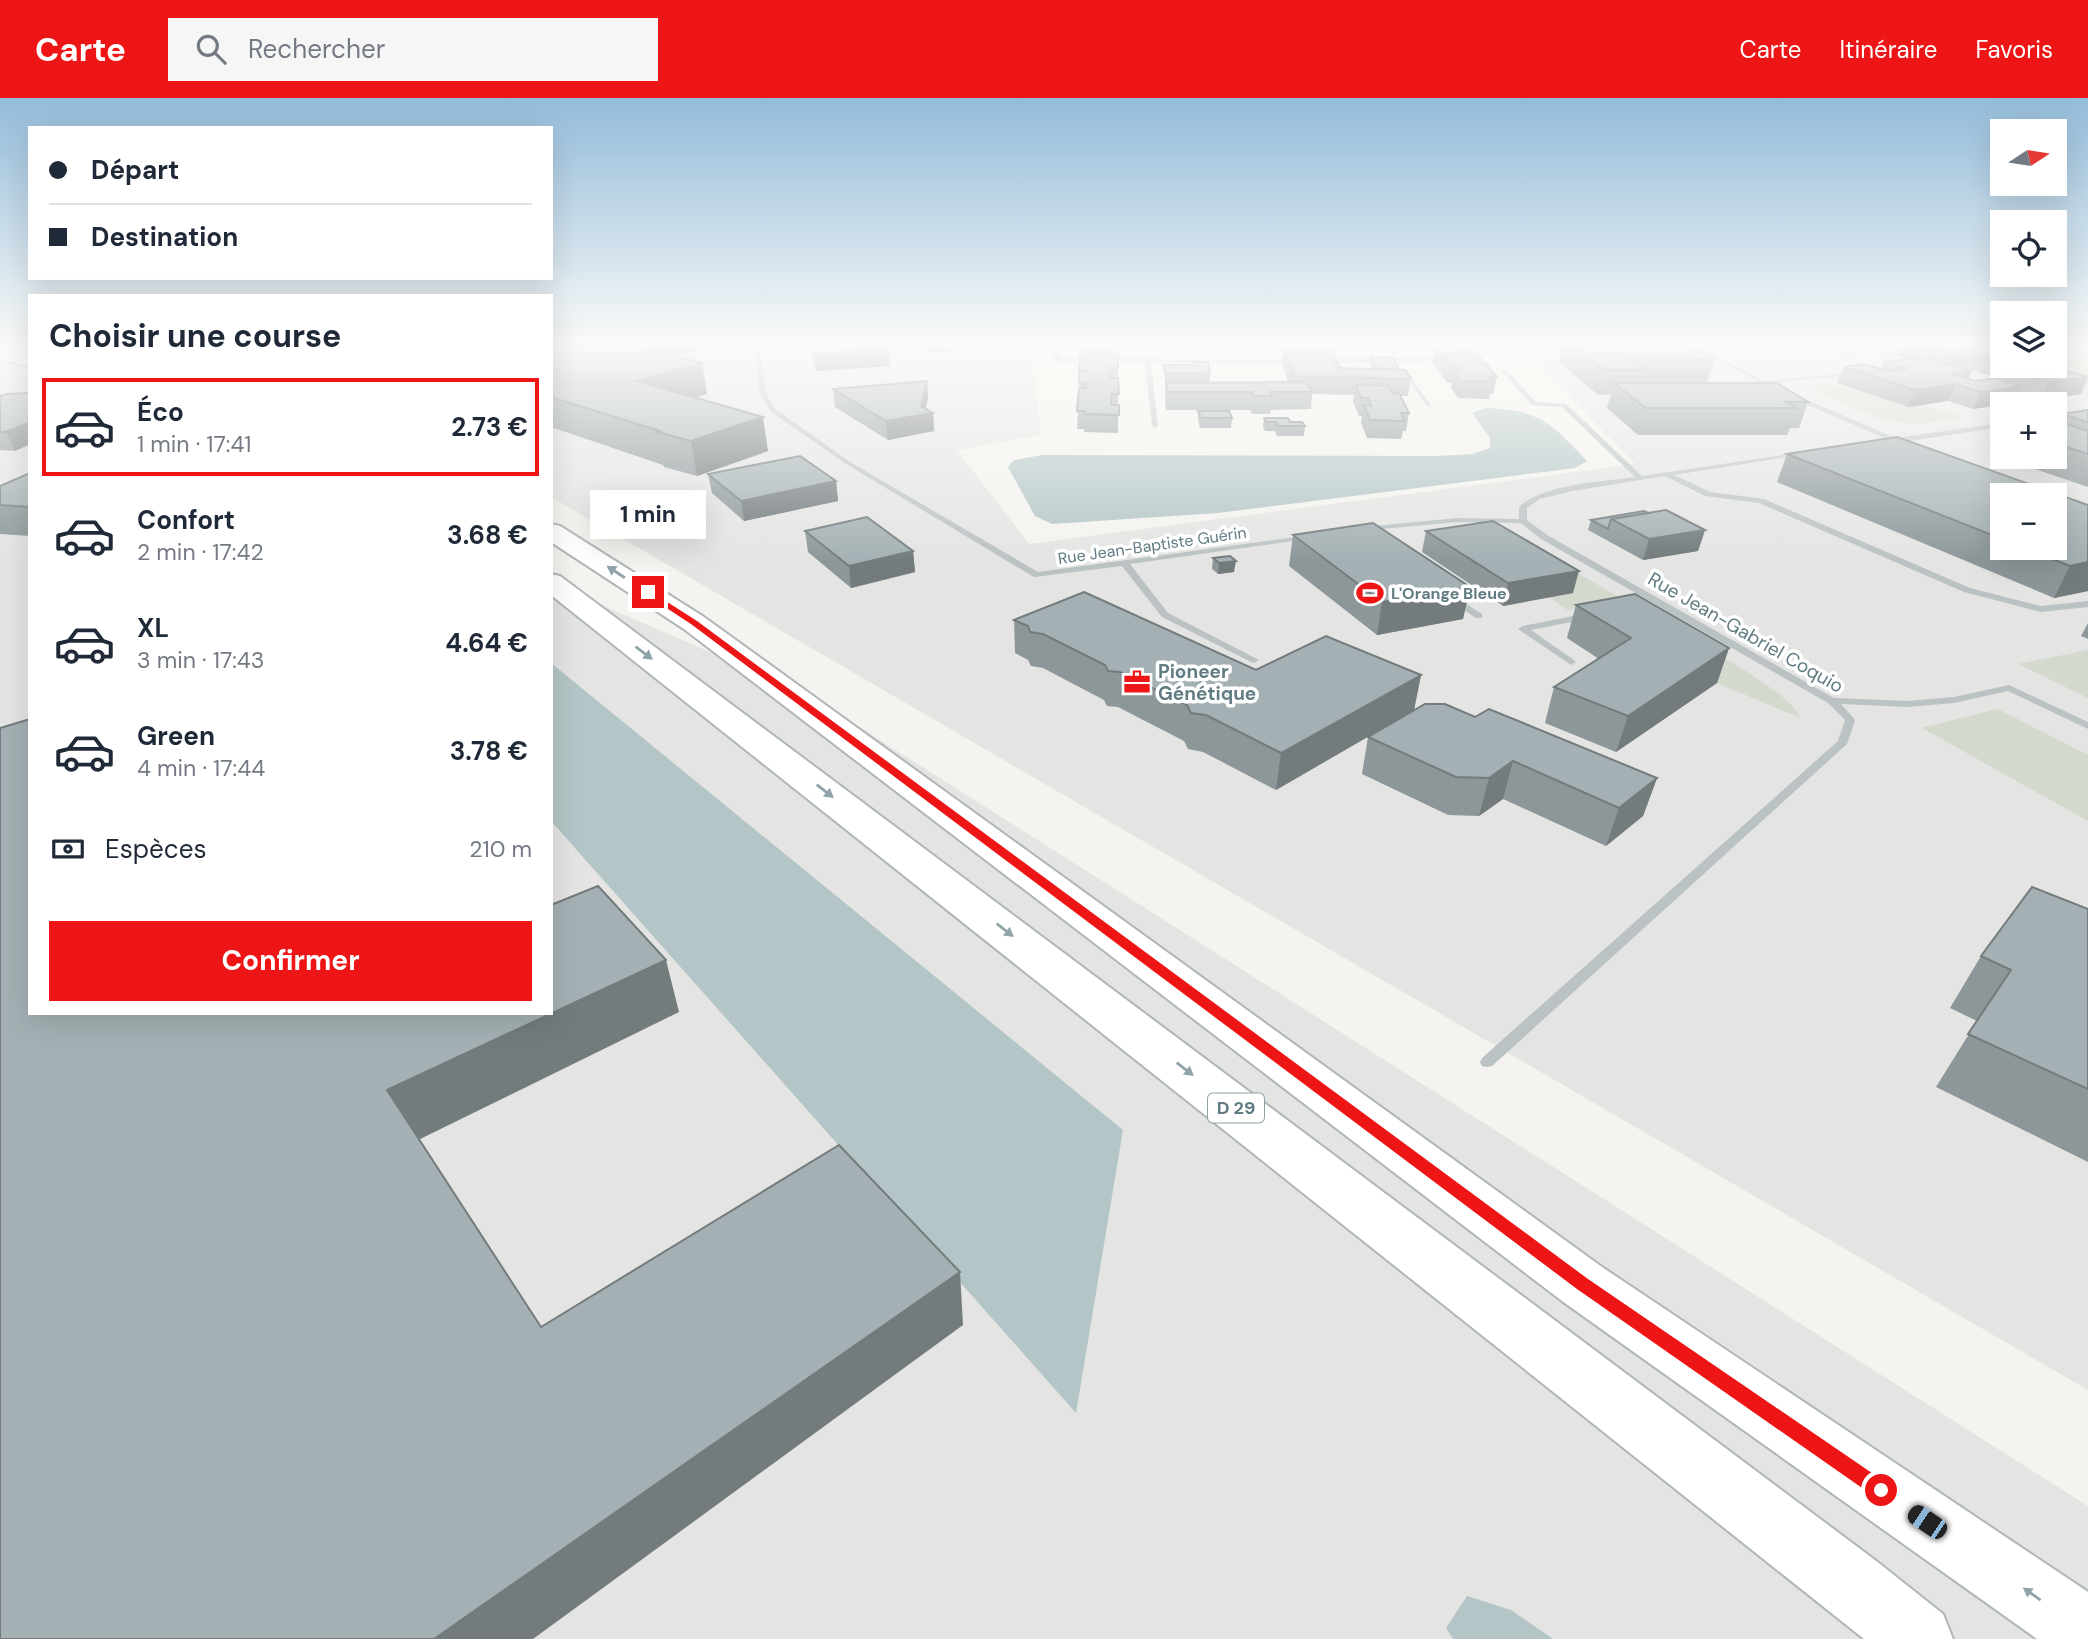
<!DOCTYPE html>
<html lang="fr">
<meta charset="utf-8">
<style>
body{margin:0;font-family:"DM Sans",sans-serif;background:#f6f6f7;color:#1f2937;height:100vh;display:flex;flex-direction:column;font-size:26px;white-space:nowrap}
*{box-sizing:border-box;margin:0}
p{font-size:23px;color:#747a83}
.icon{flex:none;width:38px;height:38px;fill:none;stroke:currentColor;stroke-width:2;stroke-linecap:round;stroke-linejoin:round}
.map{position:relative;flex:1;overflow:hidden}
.side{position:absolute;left:28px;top:196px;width:525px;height:721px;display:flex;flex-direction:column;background:#fff;border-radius:0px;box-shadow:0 7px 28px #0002}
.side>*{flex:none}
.banner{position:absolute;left:28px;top:28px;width:525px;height:154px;border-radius:0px;box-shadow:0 7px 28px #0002;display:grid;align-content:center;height:154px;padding:0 21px;background:#fff}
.needle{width:46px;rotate:78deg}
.tools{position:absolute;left:1990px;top:21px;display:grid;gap:14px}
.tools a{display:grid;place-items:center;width:77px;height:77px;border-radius:0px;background:#fff;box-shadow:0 7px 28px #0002;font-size:35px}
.end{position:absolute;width:32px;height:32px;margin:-16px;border:9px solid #ed1515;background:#fff;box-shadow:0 0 0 4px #fff}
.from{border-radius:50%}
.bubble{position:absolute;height:49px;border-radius:0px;background:#fff;box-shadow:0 7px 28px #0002;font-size:23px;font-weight:700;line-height:49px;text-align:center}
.car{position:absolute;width:21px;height:42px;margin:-21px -10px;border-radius:9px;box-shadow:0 0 5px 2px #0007;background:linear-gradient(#222 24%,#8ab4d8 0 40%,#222 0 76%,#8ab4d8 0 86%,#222 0)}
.banner b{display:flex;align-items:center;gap:24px;height:66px;font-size:26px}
.banner b+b{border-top:2px solid #e0e1e3}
.banner i{width:18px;height:18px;background:#1f2937}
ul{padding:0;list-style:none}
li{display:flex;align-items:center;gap:21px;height:98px;margin:0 14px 10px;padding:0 7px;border:4px solid transparent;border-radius:0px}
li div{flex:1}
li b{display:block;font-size:26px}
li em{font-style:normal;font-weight:700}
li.selected{border-color:#ed1515}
li>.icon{width:63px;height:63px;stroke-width:1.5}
h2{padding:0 21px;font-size:32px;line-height:84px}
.pay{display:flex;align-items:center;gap:18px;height:77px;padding:0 21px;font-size:26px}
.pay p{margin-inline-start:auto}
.button{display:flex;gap:14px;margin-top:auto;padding:14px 21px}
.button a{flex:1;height:80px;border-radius:0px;background:#ed1515;color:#fff;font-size:28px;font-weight:700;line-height:80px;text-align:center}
header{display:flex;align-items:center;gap:42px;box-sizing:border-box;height:98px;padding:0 35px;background:#ed1515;color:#fff}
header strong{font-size:33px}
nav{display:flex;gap:38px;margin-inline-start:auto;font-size:24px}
.search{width:490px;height:63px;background:#f6f6f7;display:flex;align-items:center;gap:18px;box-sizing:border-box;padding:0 24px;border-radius:0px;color:#747a83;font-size:26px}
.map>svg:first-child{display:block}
.built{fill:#e4e4e3;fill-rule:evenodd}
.green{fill:#d4d9ce}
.water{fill:#b3c5c6}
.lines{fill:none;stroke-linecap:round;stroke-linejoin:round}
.major-casing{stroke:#afb6b8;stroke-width:4}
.minor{fill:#bbc2c4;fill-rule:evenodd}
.major{fill:#fff;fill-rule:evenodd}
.wall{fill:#8d979a;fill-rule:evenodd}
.shaded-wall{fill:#737b7d}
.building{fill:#a4b0b3;stroke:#737b7d;stroke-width:2}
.oneway{fill:#90a3a8}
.route{fill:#ed1515}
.labels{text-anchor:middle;stroke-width:7;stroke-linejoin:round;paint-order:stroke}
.far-street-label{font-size:16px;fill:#617b82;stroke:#fff}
.far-poi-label{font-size:16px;font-weight:bold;fill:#617b82;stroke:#fff;text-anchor:start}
.shield{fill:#fff;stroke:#90a3a8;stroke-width:2}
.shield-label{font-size:18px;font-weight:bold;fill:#617b82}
.street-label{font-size:19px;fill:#617b82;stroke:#fff}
.poi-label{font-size:19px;font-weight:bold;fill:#617b82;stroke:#fff;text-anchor:start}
</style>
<header>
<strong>Carte</strong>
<div class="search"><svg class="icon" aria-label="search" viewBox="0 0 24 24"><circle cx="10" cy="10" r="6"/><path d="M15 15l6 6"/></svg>Rechercher</div>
<nav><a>Carte</a><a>Itinéraire</a><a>Favoris</a></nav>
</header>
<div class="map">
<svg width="2088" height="1541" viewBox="0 0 2088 1541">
<rect width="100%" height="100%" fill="#f4f3ef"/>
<!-- built -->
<g class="built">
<path d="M551 248H1031L1041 337 957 352 1029 446 1635 366 1521 248H2002V268H2054L2055 248H2088V1292L551 399ZM2002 306H2054V359H2002ZM2002 397H2054V450H2002Z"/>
<path d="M0 266 30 275V915H551V485L809 597 2088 1408V1541H0Z"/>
</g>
<!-- green -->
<g class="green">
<path d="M2055 257 2088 265V297L1981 267 2054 268Z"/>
<path d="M1829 286 1925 307 1966 319 1919 326 1882 322 1812 292 1817 287Z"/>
<path d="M1451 433 1532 448 1624 502 1568 512 1549 499 1572 494 1443 447 1425 435Z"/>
<path d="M1642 513C1671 531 1794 593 1800 620L1717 585 1625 529 1567 540V534L1579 526Z"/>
<path d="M2088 552V600L2018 566Z"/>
<path d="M1998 611 2088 657V723L1922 630Z"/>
</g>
<!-- water -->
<g class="water">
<path d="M1485 310C1541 312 1551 325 1587 363L1575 370 1218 415 1052 426 1035 418 1008 369 1014 362 1042 357 1437 358 1472 356 1490 350V340L1472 315Z"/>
<path d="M551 565 1123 1032 1076 1315 551 723Z"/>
<path d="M1467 1498 1511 1512 1553 1541H1453L1446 1530Z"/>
</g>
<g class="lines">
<defs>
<g id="major">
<path d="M0 250 30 258V269L0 261Z"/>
<path d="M551 426 560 428 704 519 1602 1169 2088 1494V1541H2037L1562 1203 684 531 551 444Z"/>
<path d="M551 476 560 478 1875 1462 1943 1516 1953 1541H1864L551 497Z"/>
</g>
</defs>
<!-- major casing -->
<use href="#major" class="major-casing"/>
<!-- minor -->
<g class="minor">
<path d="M754 248H760L766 295 775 311 850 364 1038 474 1310 437V441H1307L1130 466 1168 515 1259 562 1254 565 1251 564 1162 519 1122 468 1034 479 846 366 770 313 760 295Z"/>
<path d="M1052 248H1058L1059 260 1298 262 1301 264 1298 266 1151 264 1158 328 1155 330 1152 328 1145 264H1056L1053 262Z"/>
<path d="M1451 248H1457L1465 259 1457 263 1323 265 1320 263 1323 261 1456 259 1460 258Z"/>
<path d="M1691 248H1698L1764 283 1856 274 1854 277 1769 285 1895 340 2002 325V329L1897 345 1886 344 1887 341 1779 295Z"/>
<path d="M1925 248H1942L1883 257 1912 266 1910 269 1872 256Z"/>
<path d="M2054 248 2088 255V259L2054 251Z"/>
<path d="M1869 252 1871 255 1838 259 1835 257Z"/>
<path d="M1400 270H1404L1431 308H1427Z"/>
<path d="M1502 272H1506L1536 304 1566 306 1642 378 1803 354V356L1801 357 1674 377 1710 394 1764 401 1970 490 2041 508 2088 503V509L2041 514 1964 494 1759 405 1705 398 1665 378 1572 393 1540 401 1527 410V422L1547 437 1834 600 1907 603 1954 599 2009 587 2088 624V631L2008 593 1954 605 1907 609 1841 606 1855 622 1847 646 1492 968 1487 969 1482 968 1480 964 1482 960 1838 643 1845 622 1828 605 1541 441 1521 425 1458 424 1360 433 1359 431 1363 429 1458 420 1519 421V409C1544 386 1601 384 1635 379L1562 309 1532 307 1502 274Z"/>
<path d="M2088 311V315L2054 320V316Z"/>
<path d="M1452 497 1482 516V520H1476L1449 502V498Z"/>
<path d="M1588 515 1592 518 1591 520 1531 532 1574 562 1576 564 1571 567 1518 531 1523 528Z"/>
</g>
<!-- major -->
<use href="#major" class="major"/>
</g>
<!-- wall -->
<g class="wall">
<path d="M551 248 697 252 680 257V259L702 265 707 296 695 300 768 353 697 378 664 369 663 367 551 329Z"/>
<path d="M805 248H887L889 252 890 268 816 273 810 249Z"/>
<path d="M1435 248 1468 253 1481 260 1480 264 1497 279 1493 296H1490L1489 301 1458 300 1451 290 1452 285H1447L1440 275 1441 274 1439 273 1432 264Z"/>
<path d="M1547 248H1686L1695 254 1715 261 1707 285 1808 304 1799 330H1790L1787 337H1638L1607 310 1611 296 1598 297 1558 263 1561 253H1553Z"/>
<path d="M1902 248H2002V268H2049L2081 296 2041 302 2019 295 2014 305 1973 311 1948 303 1908 309 1837 285 1844 269 1881 271 1884 264 1907 261 1898 258ZM1960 269H1962L2018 286 1976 283 1968 281 1972 273Z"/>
<path d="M1081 251 1110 256H1118V335L1084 334V331H1077Z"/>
<path d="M1284 251 1337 262V265L1340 270 1372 271 1370 267 1371 259 1399 271 1411 281 1408 298H1401L1409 315 1406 333H1403L1401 341 1367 340 1361 325 1362 318H1359L1353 304 1354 297 1312 296 1311 311 1271 312 1270 316H1252L1250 312H1166L1165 302 1166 285 1288 284 1282 267Z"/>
<path d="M1193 264 1210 276V284H1165L1164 267H1193Z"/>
<path d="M927 283 928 300 925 311 933 315 934 333 888 342 835 309 833 291Z"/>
<path d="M30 295V346L15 353 0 352V298Z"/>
<path d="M2088 312V389L2003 360V359H2054V322L2059 324 2062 316Z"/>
<path d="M1198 313 1232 320 1231 330H1200L1198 322Z"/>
<path d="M1264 320 1290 324 1305 328 1304 338H1277L1275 333H1265L1263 329Z"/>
<path d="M1787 356 2088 407V493L2054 500 1777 384ZM2002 397 2054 450H2002Z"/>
<path d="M30 375V438L0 436V388Z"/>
<path d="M708 376 836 383 838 403 744 423 712 395Z"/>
<path d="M1648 415 1705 432 1698 453 1643 462 1588 432 1591 422Z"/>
<path d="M805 433 913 453 915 474 851 490 808 454Z"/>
<path d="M1426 433 1573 495 1503 508 1422 454Z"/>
<path d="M1293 437 1470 489 1463 521 1377 537 1289 468Z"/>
<path d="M1213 460 1234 474 1218 476 1212 471Z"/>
<path d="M1576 507 1729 550 1717 585 1616 654 1545 625 1554 589 1599 561 1567 540Z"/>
<path d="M1014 522 1256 572 1421 577 1414 612 1475 619 1657 680 1643 718 1606 748 1503 701 1479 718 1448 717 1362 676 1368 639 1397 622 1276 692 1203 654 1188 651 1184 643 1118 609 1107 608 1104 602 1043 570 1031 568 1028 562 1015 555Z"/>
<path d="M2088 525V541L2081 538Z"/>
<path d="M2088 811V1064L1936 989 1977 923 1950 910 1981 858Z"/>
</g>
<!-- shaded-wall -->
<g class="shaded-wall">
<path d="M619 248H696L697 252 680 257 681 261Z"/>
<path d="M927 248H999V250L927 254Z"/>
<path d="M2002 249V263L1988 251Z"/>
<path d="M889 252 890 268 816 273 815 256Z"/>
<path d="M1969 253 1962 269 1943 272 1950 255Z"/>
<path d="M702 265 707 296 644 315 637 283Z"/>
<path d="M1972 273 1965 289 1956 286 1948 303 1908 309 1915 292 1952 276Z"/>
<path d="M2088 279 2081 296 2041 302 2049 284Z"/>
<path d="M927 283 928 300 924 317 933 315 934 333 888 342 886 323 921 308Z"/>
<path d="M2022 288 2014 305 1973 311 1981 294Z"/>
<path d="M763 319 768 353 697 378 691 343Z"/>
<path d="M30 324V346L15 353 6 334Z"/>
<path d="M836 383 838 403 744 423 741 403Z"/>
<path d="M1705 432 1698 453 1643 462 1649 441Z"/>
<path d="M913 453 915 474 851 490 849 468Z"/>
<path d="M1236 463 1234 474 1218 476 1219 465Z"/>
<path d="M2088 464V493L2054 500 2070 468Z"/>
<path d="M1579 473 1573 495 1503 508 1508 485Z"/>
<path d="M1470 489 1463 521 1377 537 1382 504Z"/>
<path d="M1729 550 1717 585 1616 654 1628 618Z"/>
<path d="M1421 577 1414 612 1276 692 1281 655Z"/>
<path d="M1513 663 1503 701 1479 718 1489 680Z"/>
<path d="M1657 680 1643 718 1606 748 1619 710Z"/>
<path d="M666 862 679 914 412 1045 387 992Z"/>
<path d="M960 1174 963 1227 533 1541H434Z"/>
</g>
<!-- building -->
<g class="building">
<path d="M551 248H639L702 265 637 283 763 319 691 343 657 334 660 333 551 299Z"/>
<path d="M812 248H887L889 252 815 256Z"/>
<path d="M1435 248 1465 249 1468 253H1475L1481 260H1474L1477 264H1484L1497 279H1489L1493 284 1461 283 1454 273 1461 274 1457 269 1450 268 1443 259H1450L1442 257Z"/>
<path d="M1574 248H1686L1695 254H1705L1715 261H1631L1646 272H1604Z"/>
<path d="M1924 248H2002L1988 251 2002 255V263L1969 253 1950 255Z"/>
<path d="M672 251 679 253 668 256 660 254Z"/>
<path d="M1081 251H1110V256H1118V270H1110V280H1118L1119 296H1111V307H1119V317L1084 316 1085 313H1077L1079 290H1086V285H1079V274H1086V272H1079L1080 262 1088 260H1080Z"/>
<path d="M1284 251H1332L1337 262H1332L1334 265H1338L1340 269 1335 270 1405 272 1411 281 1294 278Z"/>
<path d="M1371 259H1392L1399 271H1378Z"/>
<path d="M1924 259 1972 273 1952 276 1976 283 1996 280 2022 288 1981 294 1956 286 1915 292 1844 269 1865 266 1887 273 1907 271 1884 264Z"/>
<path d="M1193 264H1208L1210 276 1165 275 1164 267H1194Z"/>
<path d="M2020 268H2049L2088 279 2049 284 2023 277 2042 274Z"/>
<path d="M927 283 921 308 933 315 886 323 833 291Z"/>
<path d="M1306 284 1313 294H1270L1272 298H1254L1252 294H1167L1166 285Z"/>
<path d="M1614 285H1777L1808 304H1786L1796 310H1646Z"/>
<path d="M1356 287 1388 288 1392 295H1399L1409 315H1401L1404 323 1370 322 1364 307 1371 308 1370 304 1368 300H1361Z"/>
<path d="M28 295H30V324L6 334H0V298L7 296Z"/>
<path d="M2088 312V324L2062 316Z"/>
<path d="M1198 313H1229L1232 320H1201Z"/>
<path d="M1264 320H1288L1290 324H1302L1305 328H1278L1276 324H1266Z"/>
<path d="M2054 322 2088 333V356L2054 345Z"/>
<path d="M1897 339 2088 407V464L2070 468 2024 450H2054V397H2002V441L1787 356Z"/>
<path d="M800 358 836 383 741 403 708 376Z"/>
<path d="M30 375V409L0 407V388Z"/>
<path d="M1666 412 1705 432 1649 441 1611 421Z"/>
<path d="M1644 413 1648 415 1611 421 1608 431 1591 422Z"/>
<path d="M867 419 913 453 849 468 805 433Z"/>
<path d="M1493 423 1579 473 1508 485 1426 433Z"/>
<path d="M1373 425 1470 489 1382 504 1293 437Z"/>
<path d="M1230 458 1236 463 1219 465 1213 460Z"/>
<path d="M1084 494 1256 572 1326 538 1421 577 1281 655 1206 617 1191 615 1187 607 1120 574 1108 573 1105 567 1043 536 1030 534 1028 528 1014 522Z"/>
<path d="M1635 496 1729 550 1628 618 1554 589 1631 540 1576 507Z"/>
<path d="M1425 606H1445L1475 619 1489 611 1657 680 1619 710 1513 663 1489 680 1456 679 1368 639Z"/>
<path d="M30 621V915H551V807L598 788 666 862 387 992 541 1229 839 1047 960 1174 434 1541H0V630Z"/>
<path d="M2032 789 2088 811V991L1968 936 2011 872 1981 858Z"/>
</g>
<!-- one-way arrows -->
<defs><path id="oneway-solid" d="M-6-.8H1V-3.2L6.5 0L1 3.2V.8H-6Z" transform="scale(1.75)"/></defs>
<g class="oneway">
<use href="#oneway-solid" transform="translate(616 474) rotate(-147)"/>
<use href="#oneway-solid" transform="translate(644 555) rotate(37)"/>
<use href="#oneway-solid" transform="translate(825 693) rotate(38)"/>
<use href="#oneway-solid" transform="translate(1005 832) rotate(38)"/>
<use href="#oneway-solid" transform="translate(1185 971) rotate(38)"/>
<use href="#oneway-solid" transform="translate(2032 1496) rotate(-145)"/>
</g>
<!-- sky -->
<linearGradient id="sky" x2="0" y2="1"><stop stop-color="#93bbda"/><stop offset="0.53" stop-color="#fafaf8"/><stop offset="1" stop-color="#fafaf8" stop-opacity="0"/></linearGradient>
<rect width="2088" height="464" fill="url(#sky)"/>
<!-- route -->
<path class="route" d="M645 493H650L697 523 1588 1181 1888 1386 1891 1392 1888 1399 1881 1402 1875 1399 1577 1191 691 526 645 496Z"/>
<!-- icons -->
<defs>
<symbol id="stadium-bare" viewBox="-9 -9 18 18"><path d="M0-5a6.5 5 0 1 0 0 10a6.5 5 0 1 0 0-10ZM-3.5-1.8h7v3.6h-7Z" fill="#ed1515" stroke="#fff" stroke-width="2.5" paint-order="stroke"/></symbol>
<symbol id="office-bare" viewBox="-9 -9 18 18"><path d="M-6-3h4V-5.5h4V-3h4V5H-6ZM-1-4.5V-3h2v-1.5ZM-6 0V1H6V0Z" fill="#ed1515" stroke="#fff" stroke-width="2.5" paint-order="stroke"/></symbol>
</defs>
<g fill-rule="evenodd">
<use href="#stadium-bare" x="1351" y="476" width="38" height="38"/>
<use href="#office-bare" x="1118" y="565" width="38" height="38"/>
</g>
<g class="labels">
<!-- far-street labels -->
<g class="far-street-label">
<text transform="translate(1152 447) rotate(-8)" y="6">Rue Jean-Baptiste Guérin</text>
</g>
<!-- far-poi labels -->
<g class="far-poi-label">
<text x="1391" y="501">L'Orange Bleue</text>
</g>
<!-- shield labels -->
<rect class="shield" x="1208" y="995.5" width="56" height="29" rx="5"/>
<g class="shield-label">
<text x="1236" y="1016">D 29</text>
</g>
<!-- street labels -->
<g class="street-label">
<text transform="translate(1746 534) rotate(30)" y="7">Rue Jean-Gabriel Coquio</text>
</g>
<!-- poi labels -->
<g class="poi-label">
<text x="1158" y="580">Pioneer<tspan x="1158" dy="22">Génétique</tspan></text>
</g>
</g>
</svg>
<div class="tools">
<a><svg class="needle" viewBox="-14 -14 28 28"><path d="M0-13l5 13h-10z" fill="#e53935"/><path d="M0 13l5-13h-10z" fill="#747a83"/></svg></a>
<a><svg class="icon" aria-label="locate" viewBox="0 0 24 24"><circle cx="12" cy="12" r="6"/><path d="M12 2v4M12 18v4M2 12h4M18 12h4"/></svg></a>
<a><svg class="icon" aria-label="layers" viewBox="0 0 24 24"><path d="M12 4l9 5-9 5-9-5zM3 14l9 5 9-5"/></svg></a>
<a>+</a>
<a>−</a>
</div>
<i class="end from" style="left:1881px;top:1392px"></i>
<i class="end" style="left:648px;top:494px"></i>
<div class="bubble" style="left:590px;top:392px;width:116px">1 min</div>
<i class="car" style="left:1927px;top:1424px;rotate:304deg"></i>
<div class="banner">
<b><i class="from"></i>Départ</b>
<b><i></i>Destination</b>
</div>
<section class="side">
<h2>Choisir une course</h2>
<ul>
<li class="selected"><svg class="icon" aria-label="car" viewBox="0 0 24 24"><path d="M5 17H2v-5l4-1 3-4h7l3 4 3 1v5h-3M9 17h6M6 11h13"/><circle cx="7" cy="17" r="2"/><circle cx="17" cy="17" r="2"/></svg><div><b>Éco</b><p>1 min · 17:41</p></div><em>2.73 €</em></li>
<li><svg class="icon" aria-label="car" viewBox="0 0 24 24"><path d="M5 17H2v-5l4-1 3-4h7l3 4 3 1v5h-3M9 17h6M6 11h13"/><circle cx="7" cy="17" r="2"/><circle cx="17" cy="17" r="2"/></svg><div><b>Confort</b><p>2 min · 17:42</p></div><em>3.68 €</em></li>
<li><svg class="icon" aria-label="car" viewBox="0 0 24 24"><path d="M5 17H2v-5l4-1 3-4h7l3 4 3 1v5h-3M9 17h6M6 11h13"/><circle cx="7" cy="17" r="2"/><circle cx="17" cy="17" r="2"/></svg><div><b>XL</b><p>3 min · 17:43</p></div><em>4.64 €</em></li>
<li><svg class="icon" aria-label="car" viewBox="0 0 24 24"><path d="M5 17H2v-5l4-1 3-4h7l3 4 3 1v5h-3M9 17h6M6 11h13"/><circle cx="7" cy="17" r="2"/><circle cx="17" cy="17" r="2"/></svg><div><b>Green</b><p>4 min · 17:44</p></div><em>3.78 €</em></li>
</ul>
<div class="pay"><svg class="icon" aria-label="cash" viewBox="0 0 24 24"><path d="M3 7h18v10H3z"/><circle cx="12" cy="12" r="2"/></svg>Espèces<p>210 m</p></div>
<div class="button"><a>Confirmer</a></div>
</section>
</div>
